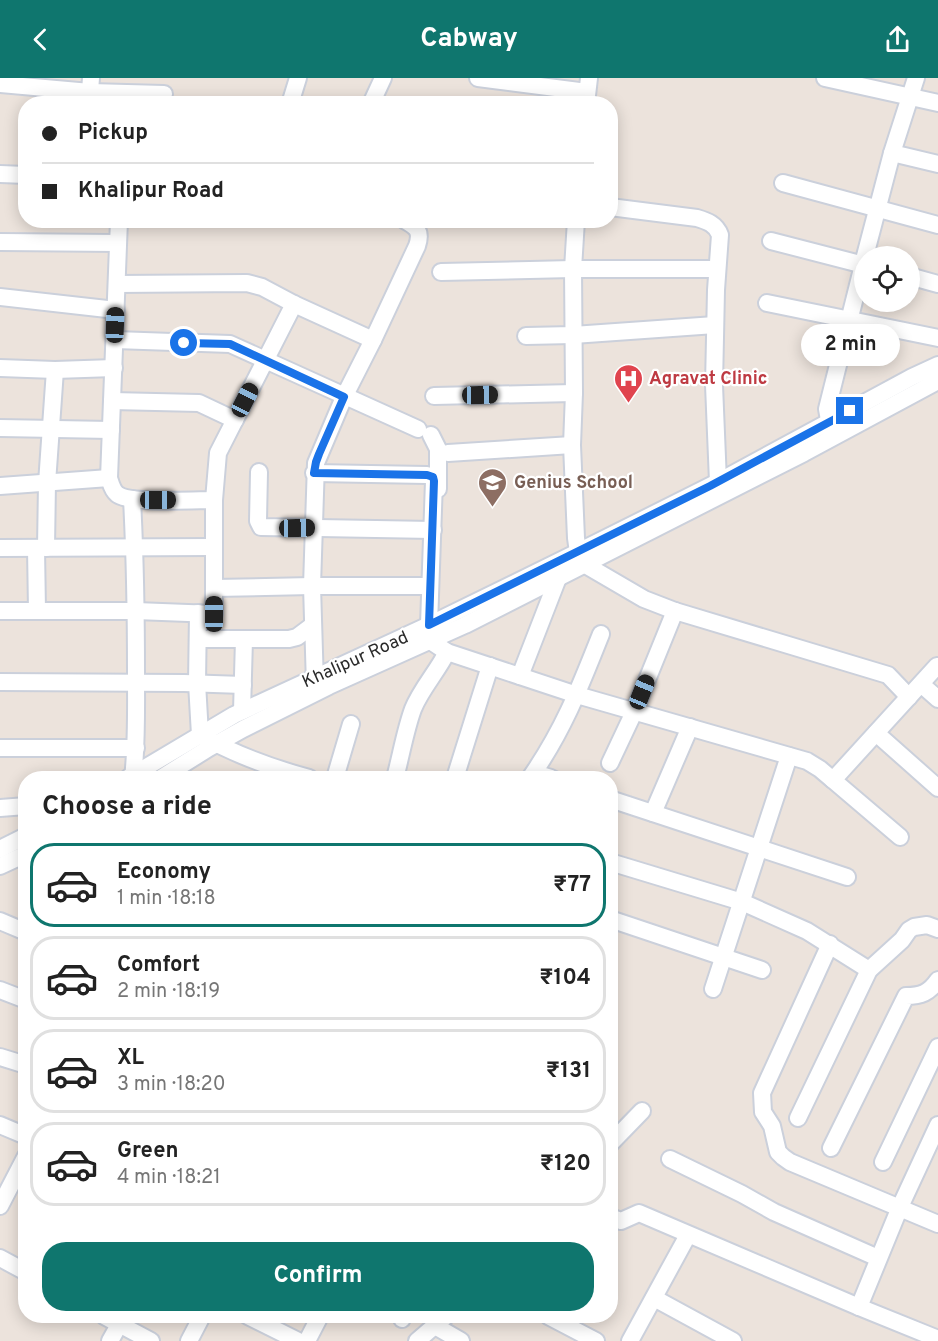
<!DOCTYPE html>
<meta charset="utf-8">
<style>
body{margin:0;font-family:Overpass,sans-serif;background:#f6f6f6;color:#222;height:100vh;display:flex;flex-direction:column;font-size:22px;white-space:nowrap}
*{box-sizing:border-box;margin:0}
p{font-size:20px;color:#767676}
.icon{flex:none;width:33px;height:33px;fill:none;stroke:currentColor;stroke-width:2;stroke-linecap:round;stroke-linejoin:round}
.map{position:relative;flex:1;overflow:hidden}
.sheet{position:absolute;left:18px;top:693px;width:600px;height:552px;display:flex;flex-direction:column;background:#fff;border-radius:24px;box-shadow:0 3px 15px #0003}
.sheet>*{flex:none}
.guide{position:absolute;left:18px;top:18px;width:600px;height:132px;border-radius:24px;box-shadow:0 3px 15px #0003;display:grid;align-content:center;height:132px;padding:0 24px;background:#fff}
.tools{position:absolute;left:854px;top:168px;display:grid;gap:12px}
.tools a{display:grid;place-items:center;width:66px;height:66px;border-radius:50%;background:#fff;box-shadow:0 3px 15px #0003;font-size:30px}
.end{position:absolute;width:27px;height:27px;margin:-14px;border:8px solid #1a73e8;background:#fff;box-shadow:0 0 0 3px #fff}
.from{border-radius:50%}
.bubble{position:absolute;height:42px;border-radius:21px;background:#fff;box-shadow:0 3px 15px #0003;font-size:20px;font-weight:700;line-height:42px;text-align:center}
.car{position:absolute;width:18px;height:36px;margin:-18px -9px;border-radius:8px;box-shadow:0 0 4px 2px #0007;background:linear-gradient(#222 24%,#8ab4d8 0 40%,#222 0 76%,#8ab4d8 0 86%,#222 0)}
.guide b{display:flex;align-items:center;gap:21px;height:57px;font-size:22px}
.guide b+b{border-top:2px solid #e0e0e0}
.guide i{width:15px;height:15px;background:#222}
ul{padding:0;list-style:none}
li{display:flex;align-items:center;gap:18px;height:84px;margin:0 12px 9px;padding:0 12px;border:3px solid #e0e0e0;border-radius:24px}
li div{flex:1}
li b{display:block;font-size:22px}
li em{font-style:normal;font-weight:700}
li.selected{border-color:#0f766e}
li>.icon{width:54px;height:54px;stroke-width:1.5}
h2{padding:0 24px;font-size:27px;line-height:72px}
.action{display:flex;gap:12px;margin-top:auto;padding:12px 24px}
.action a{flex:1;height:69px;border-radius:24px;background:#0f766e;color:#fff;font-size:24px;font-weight:700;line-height:69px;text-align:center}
header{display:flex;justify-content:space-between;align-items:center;height:78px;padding:0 24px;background:#0f766e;color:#fff;font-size:27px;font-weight:700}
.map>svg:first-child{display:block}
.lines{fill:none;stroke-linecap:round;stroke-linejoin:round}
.minor-casing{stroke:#cbd0db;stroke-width:20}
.minor{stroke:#fff;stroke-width:16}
.route{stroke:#1a73e8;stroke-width:8}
.labels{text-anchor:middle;stroke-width:4.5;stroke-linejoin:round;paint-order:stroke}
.health-label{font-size:18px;font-weight:bold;fill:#be3a42;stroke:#fff;text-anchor:start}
.education-label{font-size:18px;font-weight:bold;fill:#785e54;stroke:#fff;text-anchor:start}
.street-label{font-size:18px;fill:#2a2a2a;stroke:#fff}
</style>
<header><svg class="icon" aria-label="back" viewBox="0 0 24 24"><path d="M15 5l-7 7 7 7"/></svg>Cabway<svg class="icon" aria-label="share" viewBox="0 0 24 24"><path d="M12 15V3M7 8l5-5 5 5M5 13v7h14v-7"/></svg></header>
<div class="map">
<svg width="938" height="1263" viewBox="0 0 938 1263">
<rect width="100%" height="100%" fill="#ece3dc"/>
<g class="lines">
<defs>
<g id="minor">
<path d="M478 0 587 14"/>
<path d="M825 0 938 25"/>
<path d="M0 6 90 14 164 16"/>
<path d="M89 26 91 0"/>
<path d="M290 26 298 0"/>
<path d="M371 26 383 0"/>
<path d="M586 26 589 0"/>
<path d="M892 75 938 86"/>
<path d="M0 96 26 97"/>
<path d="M783 105 938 147"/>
<path d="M610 129 697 140C707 143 716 146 720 157L716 212 714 307 718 404"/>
<path d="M119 142 109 400C111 406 112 412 117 416 128 426 196 422 214 422"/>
<path d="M576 142 573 191 574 315 572 367 576 460 578 474 584 486 644 521 675 533 888 597 909 619"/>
<path d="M771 163 864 187"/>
<path d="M0 164 118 165"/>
<path d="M865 178 892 75 916 0"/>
<path d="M441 194 573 191H717"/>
<path d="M909 198 938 206"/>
<path d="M117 206 247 205 262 209 294 226 373 262"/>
<path d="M0 219 116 232"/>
<path d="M767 225 938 260"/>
<path d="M526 258 573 257 715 247"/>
<path d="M115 262 230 266 418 351"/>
<path d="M0 290 55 292 114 290"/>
<path d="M434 318 574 315"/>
<path d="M112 323 199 325 235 342"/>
<path d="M0 350 111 352"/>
<path d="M831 353 827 331 864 183"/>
<path d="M431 357 438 371V411"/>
<path d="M448 375 572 367"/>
<path d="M259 394 258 443 261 449 433 452"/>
<path d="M314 395 427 397 433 399 434 403 429 547"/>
<path d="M0 408 109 400"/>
<path d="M132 421C135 479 136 537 136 595 136 630 137 666 133 700"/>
<path d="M0 470 214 469"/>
<path d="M36 470 37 533"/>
<path d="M46 470 47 405 55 292"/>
<path d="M214 510 312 508H430"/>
<path d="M0 533H136L214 536V422L218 375 294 226"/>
<path d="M198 535 197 605 200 657C234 676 272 690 309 700"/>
<path d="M423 558 447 574 577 617 807 683 820 691 833 702"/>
<path d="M198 561H289L297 559 313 547"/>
<path d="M520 598 558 500"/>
<path d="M0 604 184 605 243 607"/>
<path d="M921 606 938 621"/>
<path d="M315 607 312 508 316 385 344 319 373 262 417 168C422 153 417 149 404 142"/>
<path d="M242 633 244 561"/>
<path d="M876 655 938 710"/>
<path d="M0 670H136"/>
<path d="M610 685 634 634 675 533"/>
<path d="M534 695 551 700"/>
<path d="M128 700 234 637 429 547 578 474 718 404 912 299 938 287"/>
<path d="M161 700 209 670 243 651 329 608 465 547 804 375 938 303"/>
<path d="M335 700 351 646"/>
<path d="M395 700C401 678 405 653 413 631 421 611 437 594 447 574"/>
<path d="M455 700 490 588"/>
<path d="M530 700C563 653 580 609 601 556"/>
<path d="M610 721 847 799"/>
<path d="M0 730 26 728"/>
<path d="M653 735 690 649"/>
<path d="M900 759 833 702 937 588"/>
<path d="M0 771 26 758"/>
<path d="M610 784 742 824 807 853 869 892"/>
<path d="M0 788 26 776"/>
<path d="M610 841 762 892"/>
<path d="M0 843 26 854"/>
<path d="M830 866 762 1015 763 1034 772 1048 778 1074 783 1079 790 1084 938 1146"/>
<path d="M713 911 789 678"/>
<path d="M0 912 26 922"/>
<path d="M0 979 26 987"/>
<path d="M798 1040 869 892 902 862 909 852 914 849 927 847 938 851"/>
<path d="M0 1047 26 1058"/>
<path d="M610 1066 642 1033"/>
<path d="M831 1070 906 918C921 918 929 915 938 902"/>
<path d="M670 1081 742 1116 774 1134 878 1180"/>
<path d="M883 1084 938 969"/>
<path d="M0 1128 26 1078"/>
<path d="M610 1139 621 1143 639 1135 859 1229 938 1261"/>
<path d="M0 1180 26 1194"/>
<path d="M654 1220 733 1263"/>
<path d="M859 1229 900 1129 938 1047"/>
<path d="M104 1238 151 1263"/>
<path d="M248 1238 298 1263"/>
<path d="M548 1238 596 1263"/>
<path d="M402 1241 403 1238"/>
<path d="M435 1248 461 1263"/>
<path d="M110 1263 124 1238"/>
<path d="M189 1263 202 1238"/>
<path d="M307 1263 320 1238"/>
<path d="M417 1263 446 1238"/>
<path d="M630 1263 688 1157"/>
</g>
</defs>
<!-- minor casing -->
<use href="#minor" class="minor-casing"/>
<!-- minor -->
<use href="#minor" class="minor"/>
</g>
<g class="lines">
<!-- route -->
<path class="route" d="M184 265 230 266 344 319 319 376 316 384 314 395 427 397 433 399 434 403 429 547 710 408 850 333"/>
</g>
<!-- icons -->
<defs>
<symbol id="hospital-pin" viewBox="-11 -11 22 30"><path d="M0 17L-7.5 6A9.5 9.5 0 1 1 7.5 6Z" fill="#e0444e" stroke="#fff"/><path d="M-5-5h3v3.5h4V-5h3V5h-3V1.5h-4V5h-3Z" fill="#fff"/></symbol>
<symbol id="school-pin" viewBox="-11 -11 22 30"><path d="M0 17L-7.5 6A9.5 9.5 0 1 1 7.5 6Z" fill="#8d6e63" stroke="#fff"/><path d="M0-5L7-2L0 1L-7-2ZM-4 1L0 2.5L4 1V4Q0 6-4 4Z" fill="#fff"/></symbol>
</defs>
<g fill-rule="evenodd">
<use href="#hospital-pin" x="612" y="284" width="33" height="45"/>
<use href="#school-pin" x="476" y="388" width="33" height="45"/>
</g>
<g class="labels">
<!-- health labels -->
<g class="health-label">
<text x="649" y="306">Agravat Clinic</text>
</g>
<!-- education labels -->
<g class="education-label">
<text x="514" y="410">Genius School</text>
</g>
<!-- street labels -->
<g class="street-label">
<text transform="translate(355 581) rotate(-24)" y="6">Khalipur Road</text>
</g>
</g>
</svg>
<div class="tools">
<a><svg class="icon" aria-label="locate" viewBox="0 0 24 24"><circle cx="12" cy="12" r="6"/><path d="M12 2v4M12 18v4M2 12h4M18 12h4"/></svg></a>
</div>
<i class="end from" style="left:184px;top:265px"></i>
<i class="end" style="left:850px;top:333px"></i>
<div class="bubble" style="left:801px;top:246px;width:99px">2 min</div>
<i class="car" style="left:115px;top:247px;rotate:2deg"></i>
<i class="car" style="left:480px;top:317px;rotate:89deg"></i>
<i class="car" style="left:245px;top:322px;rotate:27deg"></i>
<i class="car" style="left:158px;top:422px;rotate:90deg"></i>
<i class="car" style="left:297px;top:450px;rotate:89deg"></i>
<i class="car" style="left:214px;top:536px;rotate:0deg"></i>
<i class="car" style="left:642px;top:614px;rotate:22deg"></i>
<div class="guide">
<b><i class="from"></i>Pickup</b>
<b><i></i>Khalipur Road</b>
</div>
<section class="sheet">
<h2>Choose a ride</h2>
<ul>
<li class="selected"><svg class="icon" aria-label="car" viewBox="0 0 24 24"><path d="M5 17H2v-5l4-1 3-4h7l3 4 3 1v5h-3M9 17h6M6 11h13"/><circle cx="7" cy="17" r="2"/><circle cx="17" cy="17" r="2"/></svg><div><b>Economy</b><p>1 min · 18:18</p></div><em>₹77</em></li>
<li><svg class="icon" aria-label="car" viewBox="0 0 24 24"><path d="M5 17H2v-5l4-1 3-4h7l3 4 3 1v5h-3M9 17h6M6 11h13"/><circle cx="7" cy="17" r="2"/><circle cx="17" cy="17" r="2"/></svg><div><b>Comfort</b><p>2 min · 18:19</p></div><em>₹104</em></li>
<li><svg class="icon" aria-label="car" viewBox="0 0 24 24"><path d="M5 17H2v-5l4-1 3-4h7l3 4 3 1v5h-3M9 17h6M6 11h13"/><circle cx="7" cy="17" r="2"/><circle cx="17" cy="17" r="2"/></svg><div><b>XL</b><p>3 min · 18:20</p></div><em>₹131</em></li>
<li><svg class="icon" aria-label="car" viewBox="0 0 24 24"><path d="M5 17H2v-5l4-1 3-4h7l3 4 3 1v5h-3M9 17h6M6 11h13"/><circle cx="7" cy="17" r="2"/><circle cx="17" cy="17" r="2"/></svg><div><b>Green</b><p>4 min · 18:21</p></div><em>₹120</em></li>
</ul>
<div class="action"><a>Confirm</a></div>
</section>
</div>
